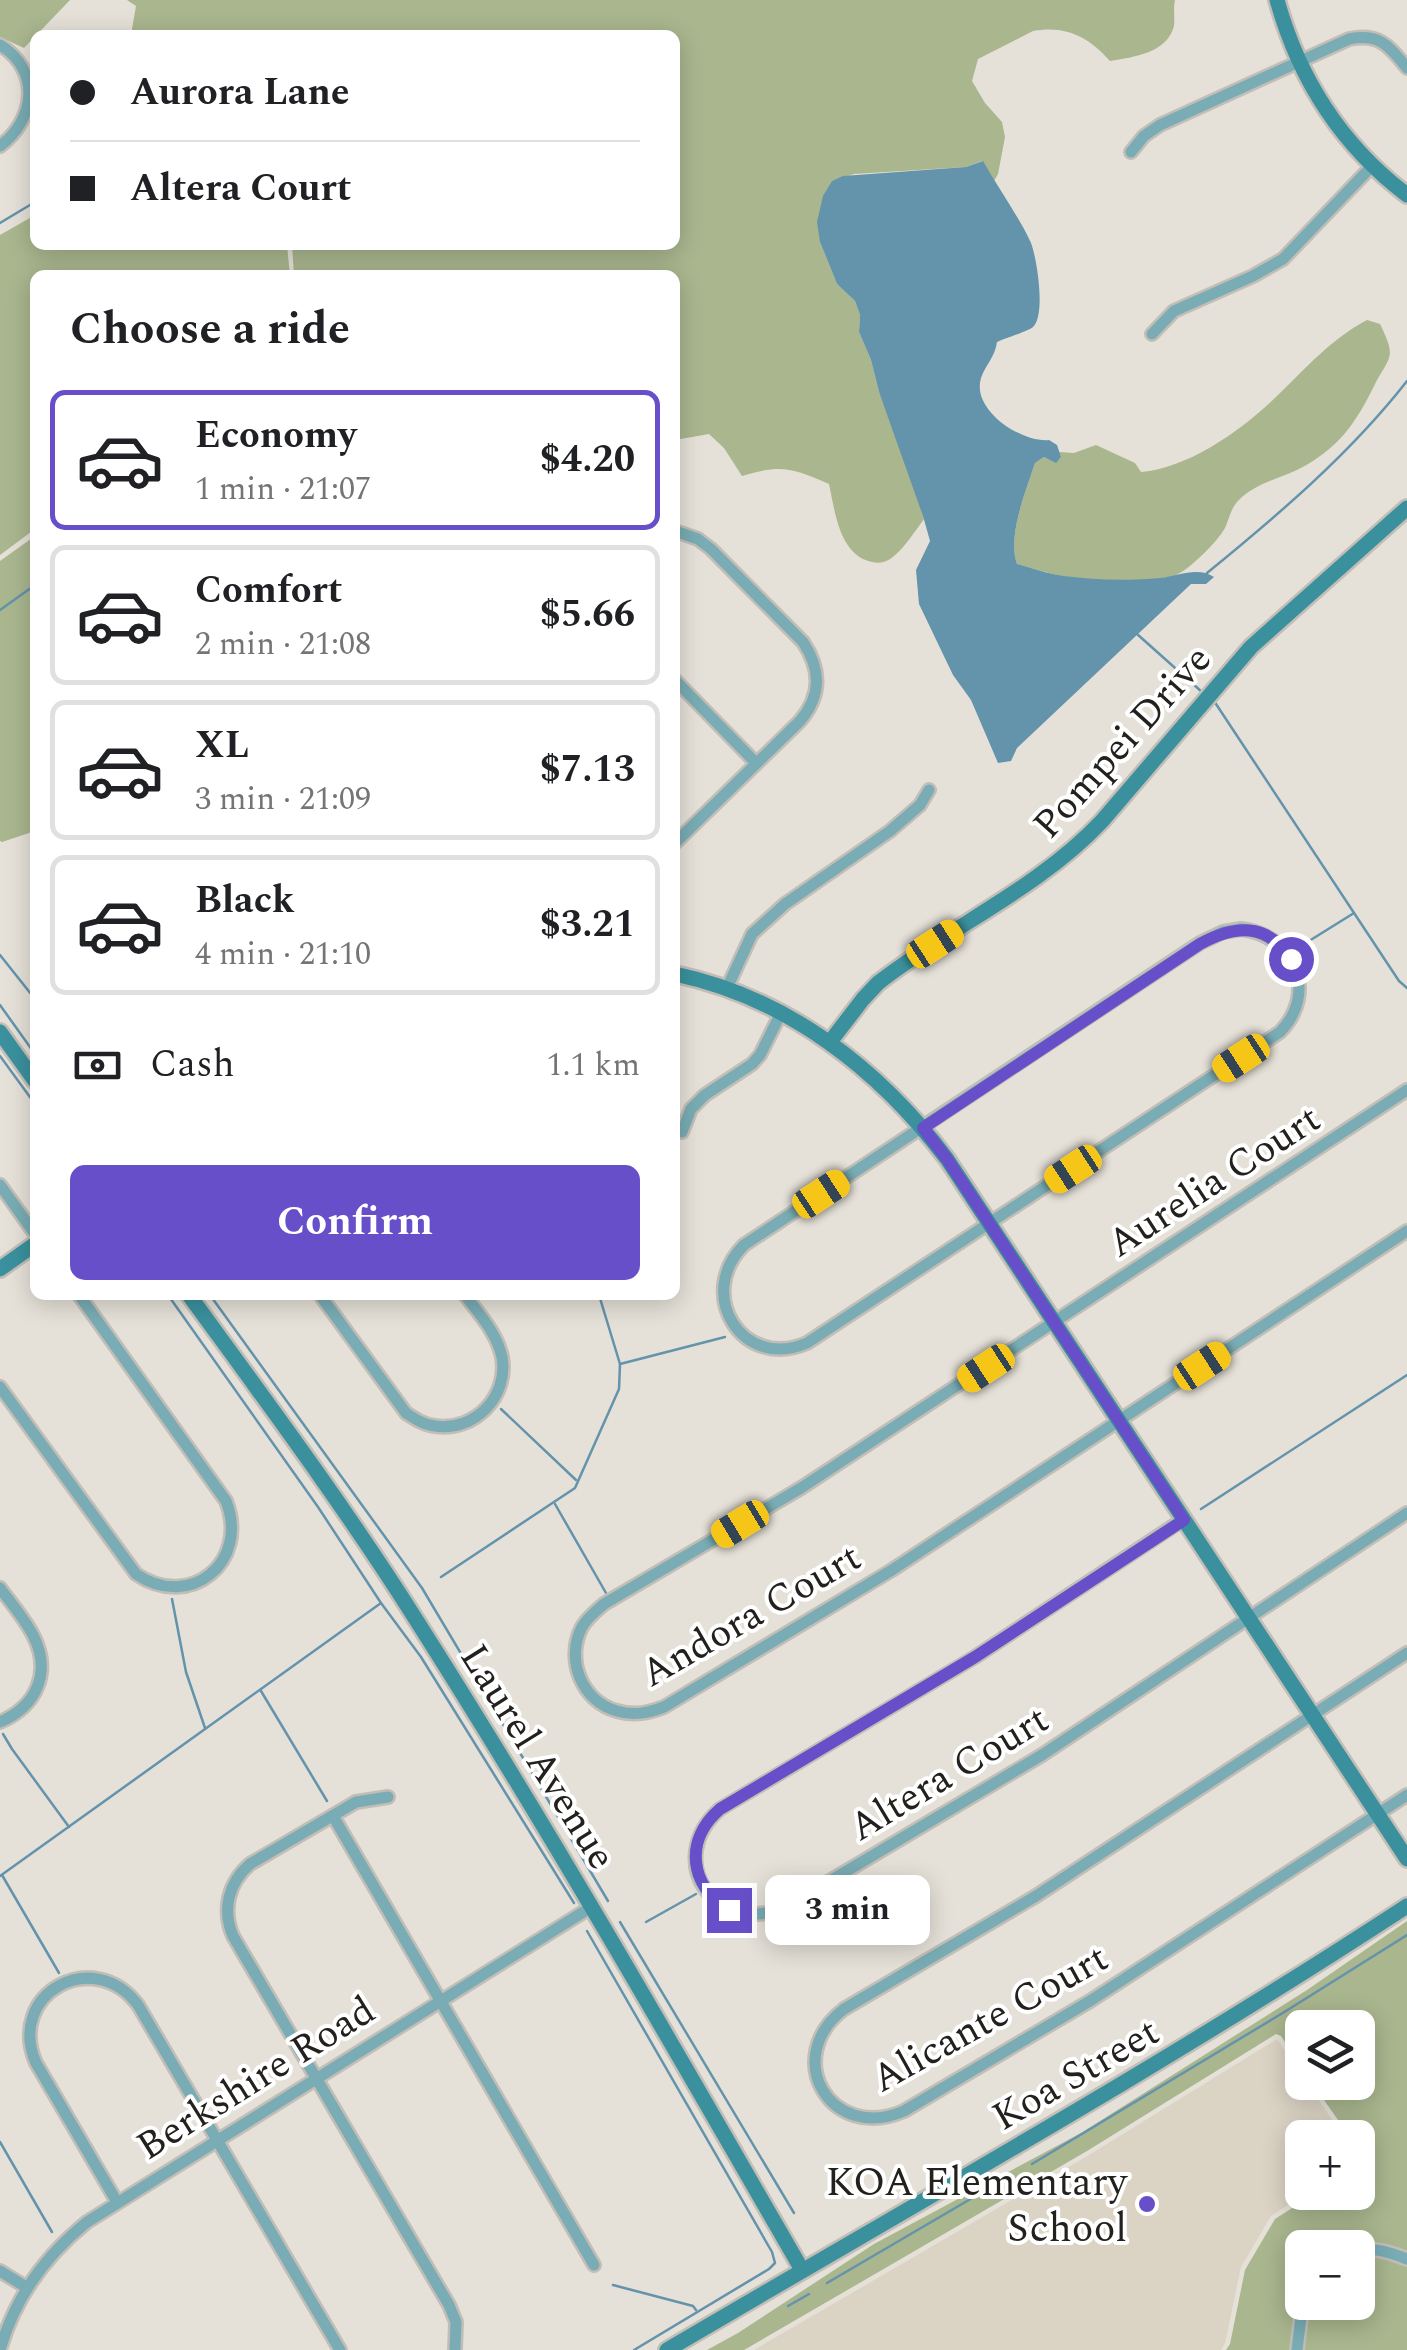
<!DOCTYPE html>
<meta charset="utf-8">
<style>
body{margin:0;font-family:Spectral,serif;background:#f6f6f6;color:#202124;height:100vh;display:flex;flex-direction:column;font-size:38px;white-space:nowrap}
*{box-sizing:border-box;margin:0}
p{font-size:32px;color:#757577}
.icon{flex:none;width:55px;height:55px;fill:none;stroke:currentColor;stroke-width:2;stroke-linecap:round;stroke-linejoin:round}
.map{position:relative;flex:1;overflow:hidden}
.drawer{position:absolute;left:30px;top:270px;width:650px;height:1030px;display:flex;flex-direction:column;background:#fff;border-radius:15px;box-shadow:0 5px 25px #0003}
.drawer>*{flex:none}
.guide{position:absolute;left:30px;top:30px;width:650px;height:220px;border-radius:15px;box-shadow:0 5px 25px #0003;display:grid;align-content:center;height:220px;padding:0 40px;background:#fff}
.fabs{position:absolute;left:1285px;top:2010px;display:grid;gap:20px}
.fabs a{display:grid;place-items:center;width:90px;height:90px;border-radius:15px;background:#fff;box-shadow:0 5px 25px #0003;font-size:50px}
.end{position:absolute;width:45px;height:45px;margin:-22px;border:12px solid #664fc8;background:#fff;box-shadow:0 0 0 5px #fff}
.from{border-radius:50%}
.bubble{position:absolute;height:70px;border-radius:15px;background:#fff;box-shadow:0 5px 25px #0003;font-size:32px;font-weight:700;line-height:70px;text-align:center}
.car{position:absolute;width:30px;height:60px;margin:-30px -15px;border-radius:12px;box-shadow:0 0 8px 2px #0007;background:linear-gradient(#f5c518 24%,#345 0 40%,#f5c518 0 76%,#345 0 86%,#f5c518 0)}
.guide b{display:flex;align-items:center;gap:35px;height:95px;font-size:38px}
.guide b+b{border-top:2px solid #e0e0e0}
.guide i{width:25px;height:25px;background:#202124}
ul{padding:0;list-style:none}
li{display:flex;align-items:center;gap:30px;height:140px;margin:0 20px 15px;padding:0 20px;border:5px solid #e0e0e0;border-radius:15px}
li div{flex:1}
li b{display:block;font-size:38px}
li em{font-style:normal;font-weight:700}
li.on{border-color:#664fc8}
li>.icon{width:90px;height:90px;stroke-width:1.5}
h2{padding:0 40px;font-size:45px;line-height:120px}
.pay{display:flex;align-items:center;gap:25px;height:110px;padding:0 40px;font-size:38px}
.pay p{margin-inline-start:auto}
.cta{display:flex;gap:20px;margin-top:auto;padding:20px 40px}
.cta a{flex:1;height:115px;border-radius:15px;background:#664fc8;color:#fff;font-size:40px;font-weight:700;line-height:115px;text-align:center}
.map>svg:first-child{display:block}
.built{fill:#dbd4c5}
.green{fill:#a9b68e}
.water{fill:#6493ac}
.lines{fill:none;stroke-linecap:round;stroke-linejoin:round}
.stream{stroke:#6493ac;stroke-width:2.5}
.street-casing{stroke:#c2beb7;stroke-width:16}
.secondary-casing{stroke:#c2beb7;stroke-width:20}
.street{stroke:#79acb4;stroke-width:11}
.secondary{stroke:#3a919d;stroke-width:15}
.route{stroke:#664fc8;stroke-width:12}
.poi-dot{fill:#664fc8;stroke:#fff;stroke-width:4}
.labels{text-anchor:middle;stroke-width:8;stroke-linejoin:round;paint-order:stroke}
.street-label{font-size:40px;fill:#22211e;stroke:#fff}
.poi-label{font-size:40px;fill:#22211e;stroke:#fff;text-anchor:end}
</style>
<div class="map">
<svg width="1407" height="2350" viewBox="0 0 1407 2350">
<rect width="100%" height="100%" fill="#e5e1d8"/>
<!-- built -->
<path class="built" d="M1277 2039 1302 2076V2082L1307 2083 1344 2137 1302 2138V2192L1307 2193 1271 2216 1241 2267 1225 2343 1221 2350H754L1089 2155Z"/>
<!-- green -->
<g class="green">
<path d="M0 0H70L24 48 0 37Z"/>
<path d="M127 0H1175C1173 9 1175 17 1174 26 1167 53 1134 57 1110 61 1089 37 1066 25 1033 31L978 59 972 81 985 103 1002 122 1005 137 998 174 994 181 982 161 966 167 854 174 832 181 820 242 837 284 855 301 860 315 859 332 871 360 879 392 916 490 924 519C915 531 906 546 894 556 887 562 881 564 872 562 839 555 835 511 829 484 792 468 781 464 742 476L724 448 709 434 675 440V275H294L292 245H675V35H131L136 6Z"/>
<path d="M35 215V245H287L290 275H35V529L0 555V235Z"/>
<path d="M1367 320 1380 324C1397 359 1390 355 1374 386 1356 423 1338 449 1299 469 1278 479 1254 484 1238 501 1231 508 1229 519 1225 528 1218 541 1189 570 1176 575 1150 584 1089 580 1062 576 1047 573 1032 568 1017 564 1007 536 1026 491 1035 463L1044 457 1056 462 1061 457 1059 452 1074 453 1096 445 1135 463 1141 472C1189 468 1242 430 1277 396 1306 368 1331 339 1367 320Z"/>
<path d="M35 536V831L2 842 0 841V561Z"/>
<path d="M1407 1921V2254C1381 2241 1370 2244 1344 2247 1331 2249 1316 2247 1302 2248V2295L1297 2307 1292 2350H1226L1230 2344 1245 2270 1275 2219 1316 2193 1358 2192V2138L1350 2137 1312 2083 1358 2082V2028H1302V2068L1281 2036 1276 2034 1087 2151 744 2350H707L738 2333 874 2244 1081 2133 1307 1990Z"/>
<path d="M1376 2254 1407 2265V2350H1303L1307 2310 1311 2303 1358 2302V2255Z"/>
</g>
<!-- water -->
<path class="water" d="M983 161C998 188 1018 215 1031 243 1037 259 1046 315 1033 327 1029 331 1005 338 997 342 995 357 986 364 981 378 971 410 1022 443 1049 440L1057 445 1061 457 1056 463 1044 457 1035 463C1026 491 1007 536 1017 564 1032 568 1048 574 1064 576 1094 580 1129 581 1160 578 1178 576 1198 566 1214 577L1206 584H1191L1017 748 1011 761 998 763 971 700 953 675 919 604 916 570 930 541 923 516 879 392 871 360 859 332 860 315 855 301 837 284 820 242 817 222 823 196 832 181 843 176 966 167Z"/>
<g class="lines">
<!-- stream -->
<g class="stream">
<path d="M0 223 35 202"/>
<path d="M1207 573C1278 515 1350 454 1407 381"/>
<path d="M0 610 35 585"/>
<path d="M1137 634 1202 692"/>
<path d="M1212 700 1216 704 1399 981 1407 988"/>
<path d="M1301 946 1354 913"/>
<path d="M0 955 35 999"/>
<path d="M0 1005 35 1054"/>
<path d="M0 1056 35 1104"/>
<path d="M168 1295 318 1507 381 1603 421 1657 574 1903"/>
<path d="M210 1295 422 1588 608 1901"/>
<path d="M620 1364 725 1337"/>
<path d="M501 1409 576 1480"/>
<path d="M555 1504 606 1593"/>
<path d="M1201 1509 1407 1375"/>
<path d="M441 1577 575 1488 619 1389 620 1364 599 1295"/>
<path d="M172 1599 186 1672 205 1728"/>
<path d="M261 1691 327 1801"/>
<path d="M3 1734 12 1749 69 1827"/>
<path d="M2 1875 59 1973"/>
<path d="M0 1876 381 1603"/>
<path d="M620 1922 794 2213"/>
<path d="M646 1922 696 1894"/>
<path d="M587 1931 772 2252 775 2263 769 2269 634 2350"/>
<path d="M0 2142 52 2232"/>
<path d="M1032 2164 1286 2011 1407 1935"/>
<path d="M827 2283 991 2187"/>
<path d="M613 2285 693 2306 696 2310"/>
<path d="M788 2306 809 2294"/>
</g>
<defs>
<g id="street">
<path d="M0 45C41 70 36 119 0 146"/>
<path d="M1131 152 1144 136 1160 125 1349 39C1380 33 1389 46 1407 68"/>
<path d="M1152 334 1174 311 1253 276 1283 259 1372 166"/>
<path d="M675 531 698 539 711 549 803 642C821 669 822 695 800 721L675 843"/>
<path d="M675 680 756 763"/>
<path d="M1241 929C1294 935 1319 992 1280 1032L807 1343C742 1371 695 1294 744 1245L1200 943 1223 932Z"/>
<path d="M727 988 752 934 785 904 890 831 920 805 929 790"/>
<path d="M1407 1090 801 1488 604 1604C596 1611 587 1618 582 1627 565 1659 582 1702 617 1711 634 1716 648 1713 664 1707L892 1570 1407 1231"/>
<path d="M682 1132 691 1109 705 1095 752 1064 760 1055 781 1013"/>
<path d="M0 1185 35 1234"/>
<path d="M320 1295 406 1413C415 1419 424 1425 435 1426 475 1432 509 1396 502 1357 497 1333 479 1314 465 1295"/>
<path d="M0 1387 136 1574C190 1611 250 1562 226 1501L79 1295"/>
<path d="M1184 1519 975 1657 720 1809C663 1859 714 1938 786 1907L1042 1755 1407 1513"/>
<path d="M0 1588C11 1603 24 1618 33 1635 52 1672 37 1706 0 1722"/>
<path d="M1407 1653 1036 1896 844 2009C781 2057 830 2143 904 2111L1090 2001 1407 1795"/>
<path d="M388 1797 356 1802 250 1864C228 1883 222 1910 233 1936L449 2305 456 2322 455 2350"/>
<path d="M333 1816 594 2265"/>
<path d="M117 2202 36 2063C6 1993 94 1946 138 2005L340 2350"/>
<path d="M1358 2250C1377 2248 1389 2252 1407 2259"/>
<path d="M0 2271 26 2287"/>
<path d="M0 2350C15 2297 45 2256 87 2222L593 1906"/>
<path d="M1297 2350 1302 2308 1305 2302"/>
</g>
<g id="secondary">
<path d="M1277 0C1299 79 1341 145 1407 195"/>
<path d="M675 974C788 998 879 1069 947 1159L1407 1859"/>
<path d="M0 1032 35 1081"/>
<path d="M830 1042 863 999 878 983C951 926 1038 889 1102 821L1251 647 1407 508"/>
<path d="M0 1269 35 1244"/>
<path d="M189 1295C266 1401 345 1507 415 1618 551 1832 676 2051 802 2270"/>
<path d="M667 2350C915 2204 1166 2064 1407 1906"/>
</g>
</defs>
<!-- street casing -->
<use href="#street" class="street-casing"/>
<!-- secondary casing -->
<use href="#secondary" class="secondary-casing"/>
<!-- street -->
<use href="#street" class="street"/>
<!-- secondary -->
<use href="#secondary" class="secondary"/>
</g>
<g class="lines">
<!-- route -->
<path class="route" d="M729 1910C689 1885 684 1840 720 1809L975 1657 1184 1520 947 1159 923 1128 1200 944C1235 925 1267 922 1291 959"/>
</g>
<!-- markers -->
<circle class="poi-dot" cx="1147" cy="2204" r="10"/>
<g class="labels">
<!-- street labels -->
<g class="street-label">
<text transform="translate(1121 741) rotate(-48)" y="14">Pompei Drive</text>
<text transform="translate(1213 1180) rotate(-33)" y="14">Aurelia Court</text>
<text transform="translate(750 1614) rotate(-30)" y="14">Andora Court</text>
<text transform="translate(539 1756) rotate(58)" y="14">Laurel Avenue</text>
<text transform="translate(948 1772) rotate(-31)" y="14">Altera Court</text>
<text transform="translate(989 2017) rotate(-29)" y="14">Alicante Court</text>
<text transform="translate(1075 2073) rotate(-30)" y="14">Koa Street</text>
<text transform="translate(255 2077) rotate(-32)" y="14">Berkshire Road</text>
</g>
<!-- poi labels -->
<g class="poi-label">
<text x="1127" y="2195">KOA Elementary<tspan x="1127" dy="46">School</tspan></text>
</g>
</g>
</svg>
<div class="fabs">
<a><svg class="icon" aria-label="layers" viewBox="0 0 24 24"><path d="M12 4l9 5-9 5-9-5zM3 14l9 5 9-5"/></svg></a>
<a>+</a>
<a>−</a>
</div>
<i class="end from" style="left:1291px;top:959px"></i>
<i class="end" style="left:729px;top:1910px"></i>
<div class="bubble" style="left:765px;top:1875px;width:165px">3 min</div>
<i class="car" style="left:935px;top:944px;rotate:57deg"></i>
<i class="car" style="left:1241px;top:1058px;rotate:237deg"></i>
<i class="car" style="left:1073px;top:1169px;rotate:237deg"></i>
<i class="car" style="left:821px;top:1194px;rotate:57deg"></i>
<i class="car" style="left:1202px;top:1366px;rotate:57deg"></i>
<i class="car" style="left:986px;top:1368px;rotate:237deg"></i>
<i class="car" style="left:740px;top:1524px;rotate:239deg"></i>
<div class="guide">
<b><i class="from"></i>Aurora Lane</b>
<b><i></i>Altera Court</b>
</div>
<section class="drawer">
<h2>Choose a ride</h2>
<ul>
<li class="on"><svg class="icon" aria-label="car" viewBox="0 0 24 24"><path d="M5 17H2v-5l4-1 3-4h7l3 4 3 1v5h-3M9 17h6M6 11h13"/><circle cx="7" cy="17" r="2"/><circle cx="17" cy="17" r="2"/></svg><div><b>Economy</b><p>1 min · 21:07</p></div><em>$4.20</em></li>
<li><svg class="icon" aria-label="car" viewBox="0 0 24 24"><path d="M5 17H2v-5l4-1 3-4h7l3 4 3 1v5h-3M9 17h6M6 11h13"/><circle cx="7" cy="17" r="2"/><circle cx="17" cy="17" r="2"/></svg><div><b>Comfort</b><p>2 min · 21:08</p></div><em>$5.66</em></li>
<li><svg class="icon" aria-label="car" viewBox="0 0 24 24"><path d="M5 17H2v-5l4-1 3-4h7l3 4 3 1v5h-3M9 17h6M6 11h13"/><circle cx="7" cy="17" r="2"/><circle cx="17" cy="17" r="2"/></svg><div><b>XL</b><p>3 min · 21:09</p></div><em>$7.13</em></li>
<li><svg class="icon" aria-label="car" viewBox="0 0 24 24"><path d="M5 17H2v-5l4-1 3-4h7l3 4 3 1v5h-3M9 17h6M6 11h13"/><circle cx="7" cy="17" r="2"/><circle cx="17" cy="17" r="2"/></svg><div><b>Black</b><p>4 min · 21:10</p></div><em>$3.21</em></li>
</ul>
<div class="pay"><svg class="icon" aria-label="cash" viewBox="0 0 24 24"><path d="M3 7h18v10H3z"/><circle cx="12" cy="12" r="2"/></svg>Cash<p>1.1 km</p></div>
<div class="cta"><a>Confirm</a></div>
</section>
</div>
